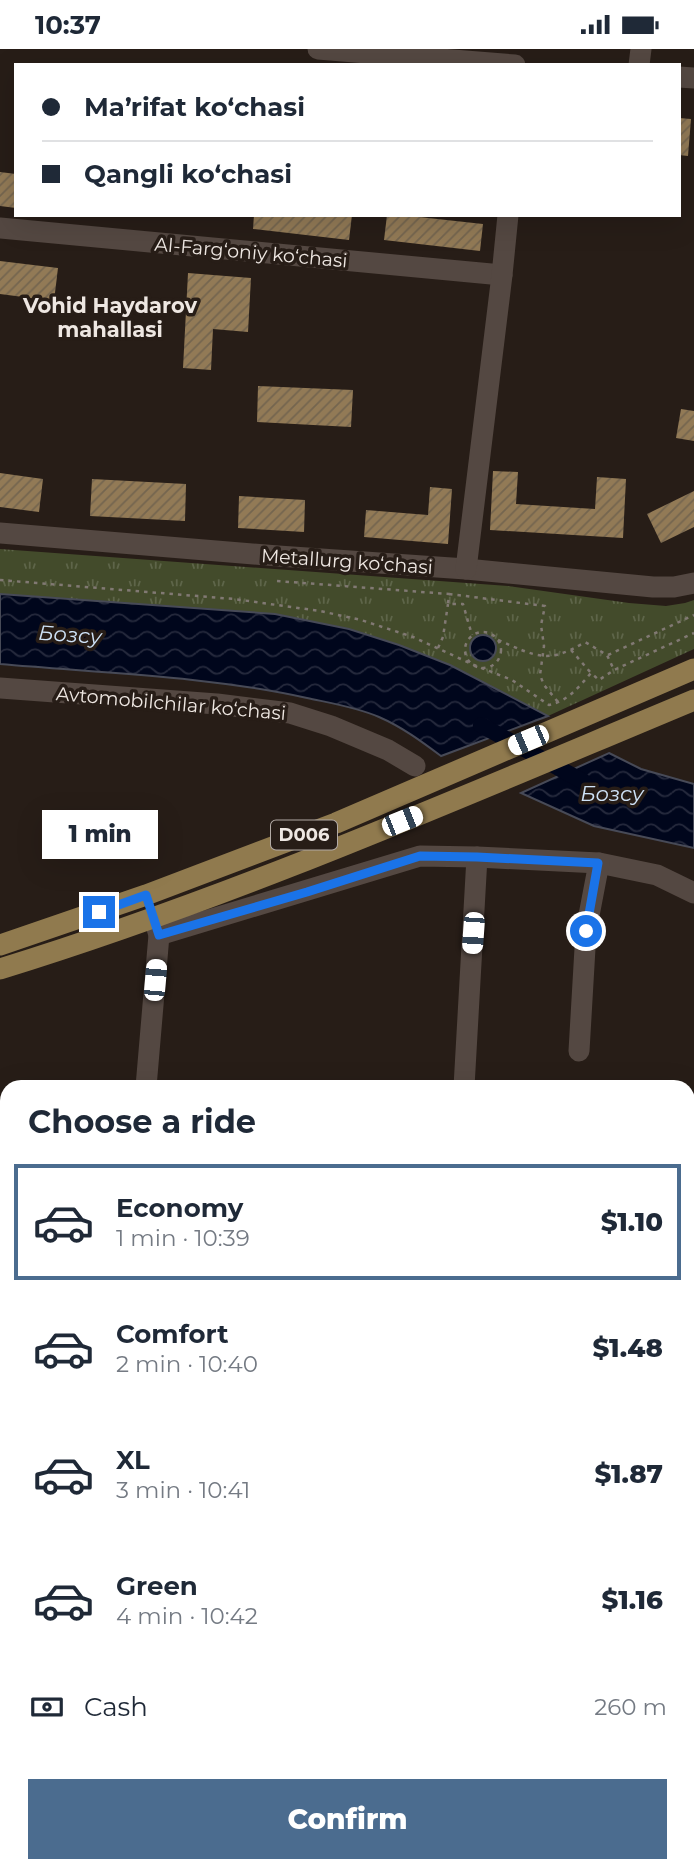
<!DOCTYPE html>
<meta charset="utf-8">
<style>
body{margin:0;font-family:Montserrat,sans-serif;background:#f2f2f3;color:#1f2937;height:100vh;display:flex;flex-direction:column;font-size:26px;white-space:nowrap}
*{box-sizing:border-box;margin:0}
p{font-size:23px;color:#747a83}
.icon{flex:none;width:38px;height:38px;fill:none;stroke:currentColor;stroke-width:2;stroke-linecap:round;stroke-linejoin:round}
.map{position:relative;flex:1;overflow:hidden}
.details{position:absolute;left:0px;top:1031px;width:695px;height:793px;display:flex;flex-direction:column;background:#fff;border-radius:21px 21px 0 0;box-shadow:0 7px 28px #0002}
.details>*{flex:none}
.hud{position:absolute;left:14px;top:14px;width:667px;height:154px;border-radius:0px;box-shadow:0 7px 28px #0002;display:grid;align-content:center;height:154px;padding:0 28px;background:#fff}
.end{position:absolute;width:32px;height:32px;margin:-16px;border:9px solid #1a73e8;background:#fff;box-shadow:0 0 0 4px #fff}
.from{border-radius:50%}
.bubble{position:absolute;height:49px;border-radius:0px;background:#fff;box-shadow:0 7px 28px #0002;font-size:23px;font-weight:800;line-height:49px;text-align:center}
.car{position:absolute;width:21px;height:42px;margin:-21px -10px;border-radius:9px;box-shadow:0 0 5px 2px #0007;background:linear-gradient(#fff 24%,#345 0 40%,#fff 0 76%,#345 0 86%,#fff 0)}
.hud b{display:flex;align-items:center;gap:24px;height:66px;font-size:26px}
.hud b+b{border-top:2px solid #e0e1e3}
.hud i{width:18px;height:18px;background:#1f2937}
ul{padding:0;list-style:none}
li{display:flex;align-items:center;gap:21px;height:116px;margin:0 14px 10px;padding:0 14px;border:4px solid transparent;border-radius:0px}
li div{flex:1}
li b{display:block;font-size:26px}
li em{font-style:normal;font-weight:800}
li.on{border-color:#4b6c8f}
li>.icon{width:63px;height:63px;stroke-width:1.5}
h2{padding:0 28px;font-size:32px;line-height:84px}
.pay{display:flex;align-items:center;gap:18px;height:77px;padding:0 28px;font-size:26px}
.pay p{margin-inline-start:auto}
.action{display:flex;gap:14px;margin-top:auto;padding:14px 28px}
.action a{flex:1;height:80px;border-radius:0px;background:#4b6c8f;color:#fff;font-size:28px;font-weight:800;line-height:80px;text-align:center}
.status{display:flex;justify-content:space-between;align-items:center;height:49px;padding:0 35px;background:#fff;direction:ltr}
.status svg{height:19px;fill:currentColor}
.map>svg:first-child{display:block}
.industrial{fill:url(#industrial-grid)}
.park{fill:url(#park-tufts)}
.water{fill:url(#water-waves);stroke:#474a57;stroke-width:2}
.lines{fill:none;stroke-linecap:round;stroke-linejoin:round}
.canal{stroke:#00061c;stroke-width:16}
.building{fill:url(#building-hatch)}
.path{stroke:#817973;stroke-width:2.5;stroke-dasharray:3.5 5;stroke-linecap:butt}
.minor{stroke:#544842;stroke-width:21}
.major{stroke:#907a4e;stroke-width:21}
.route{stroke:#1a73e8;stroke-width:9}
.labels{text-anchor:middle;stroke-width:7;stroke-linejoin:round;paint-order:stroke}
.shield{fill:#271d17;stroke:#b2aaa5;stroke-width:2}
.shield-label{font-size:18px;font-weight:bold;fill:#eee7e2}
.street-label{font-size:19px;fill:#eee7e2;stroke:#271d17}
.neighbourhood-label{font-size:21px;font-weight:bold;fill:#eee7e2;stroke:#271d17}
.water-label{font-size:21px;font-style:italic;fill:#cfe3f8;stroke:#271d17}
</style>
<div class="status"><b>10:37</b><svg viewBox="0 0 49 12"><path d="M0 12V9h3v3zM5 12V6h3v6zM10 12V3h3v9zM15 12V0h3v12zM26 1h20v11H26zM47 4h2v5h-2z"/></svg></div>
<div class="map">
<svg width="694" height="1823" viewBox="0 0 694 1823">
<defs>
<pattern id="industrial-grid" width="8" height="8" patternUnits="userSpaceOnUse" patternTransform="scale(1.75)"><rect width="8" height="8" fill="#35251c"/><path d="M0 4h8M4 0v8" fill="none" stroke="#493a32"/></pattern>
<pattern id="park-tufts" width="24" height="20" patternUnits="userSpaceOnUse" patternTransform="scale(1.75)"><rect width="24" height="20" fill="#434b2b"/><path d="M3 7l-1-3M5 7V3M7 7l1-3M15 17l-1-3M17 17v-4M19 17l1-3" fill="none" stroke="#5e6549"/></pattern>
<pattern id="water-waves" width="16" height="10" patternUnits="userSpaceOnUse" patternTransform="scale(1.75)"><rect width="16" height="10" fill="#00061c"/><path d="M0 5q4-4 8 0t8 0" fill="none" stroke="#262a3d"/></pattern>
<pattern id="building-hatch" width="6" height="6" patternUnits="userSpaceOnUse" patternTransform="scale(1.75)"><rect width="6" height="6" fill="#927a56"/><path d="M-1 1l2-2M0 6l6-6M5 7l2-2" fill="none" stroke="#74654f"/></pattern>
</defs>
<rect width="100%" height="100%" fill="#271d17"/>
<!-- industrial -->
<path class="industrial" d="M688 1362 694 1363V1823H0V1468H7V1816H688Z"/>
<!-- park -->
<path class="park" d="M0 500 508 537 629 554 666 557 685 554 694 551V600L548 667 450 616 399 596 349 580 275 565 0 545Z"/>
<!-- water -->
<g class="water">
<path d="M0 545 275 565 349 580 399 596 450 616 548 667 441 707C421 692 402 678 379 668 356 658 330 654 307 649 208 627 101 624 0 615Z"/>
<circle cx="483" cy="599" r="13"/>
<path d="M609 704 641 720 694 735V799L594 777 521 744Z"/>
</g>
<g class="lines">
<!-- canal -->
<path class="canal" d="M481 676 584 733"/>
</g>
<!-- building -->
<g class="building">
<path d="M679 69 691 70 688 107 679 106Z"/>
<path d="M0 123 16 125V159L0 157Z"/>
<path d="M254 166H352L349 191 253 180Z"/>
<path d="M387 166H401L483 175 480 202 384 191Z"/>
<path d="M0 212 58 219 54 252 0 245Z"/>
<path d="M188 224 251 229 248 283 213 280 211 321 183 319Z"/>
<path d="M258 337 353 341 351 378 257 373Z"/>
<path d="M681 360 694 362V392L676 389Z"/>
<path d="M493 422 518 423 516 455 595 460 597 428 626 430 623 489 490 481Z"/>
<path d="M0 424 43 430 39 463 0 458Z"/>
<path d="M92 430 186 435 185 472 90 467Z"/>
<path d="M430 438 452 440 448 495 364 488 366 461 428 466Z"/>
<path d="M694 442V478L661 494 647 465Z"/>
<path d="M239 447 305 451 304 483 238 479Z"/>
</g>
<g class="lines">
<!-- path -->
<g class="path">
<path d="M0 531 234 550 320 562 361 571 413 588 474 616 512 631 549 656C568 652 579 638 591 624L599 631 614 621 694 584"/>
<path d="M277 532 449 545 448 555H463L472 586"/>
<path d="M449 545 545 557 541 576 544 597 540 626 544 636 558 653"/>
<circle cx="483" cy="601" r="18"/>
<path d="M498 591C536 607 547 616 585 593L607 606 614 621"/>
<path d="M438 599 443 588 448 555"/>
<path d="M571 601 591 624"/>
<path d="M608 606 694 566"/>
</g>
<!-- minor -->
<g class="minor">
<path d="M318 0 515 16"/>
<path d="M639 16 641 0"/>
<path d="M679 28 694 29"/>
<path d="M0 179 502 226"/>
<path d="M0 484 278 507 466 520 653 538H674L694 534"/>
<path d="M466 520 502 226 508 166"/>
<path d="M0 639 217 655 290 664 331 677 388 701 415 717"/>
<path d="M159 886 420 807 477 808 599 814 657 826 694 844"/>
<path d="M579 1002 586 882 599 814"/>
<path d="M146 1038 159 886 155 873"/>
<path d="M464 1038 477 808"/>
<path d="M0 1205H7"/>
<path d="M688 1247 694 1250"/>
<path d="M135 1823V1816"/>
</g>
<!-- major -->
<g class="major">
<path d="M0 896 146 846 336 774 694 620"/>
<path d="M0 920C237 847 466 746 694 651"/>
</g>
</g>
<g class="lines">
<!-- route -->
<path class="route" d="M99 863 146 846 159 886 307 843 420 807 477 808 598 814 586 882"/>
</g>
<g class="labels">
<!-- shield labels -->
<rect class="shield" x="271" y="771.5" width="66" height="29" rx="5"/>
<g class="shield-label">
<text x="304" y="792">D006</text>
</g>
<!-- street labels -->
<g class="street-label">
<text transform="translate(251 203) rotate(5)" y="7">Al-Farg‘oniy ko‘chasi</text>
<text transform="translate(347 512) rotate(4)" y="7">Metallurg ko‘chasi</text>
<text transform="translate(171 654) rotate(5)" y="7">Avtomobilchilar ko‘chasi</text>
</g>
<!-- neighbourhood labels -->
<g class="neighbourhood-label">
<text x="110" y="264">Vohid Haydarov<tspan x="110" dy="24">mahallasi</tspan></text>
</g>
<!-- water labels -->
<g class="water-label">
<text transform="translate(70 586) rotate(4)" y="7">Бозсу</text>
<text x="612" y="752">Бозсу</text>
</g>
</g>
</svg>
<i class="end from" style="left:586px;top:882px"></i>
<i class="end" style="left:99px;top:863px"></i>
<div class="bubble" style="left:42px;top:761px;width:116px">1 min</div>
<i class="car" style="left:528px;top:691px;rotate:247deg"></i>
<i class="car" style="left:402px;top:772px;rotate:68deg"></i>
<i class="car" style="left:473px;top:884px;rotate:184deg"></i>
<i class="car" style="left:155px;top:931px;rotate:5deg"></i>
<div class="hud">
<b><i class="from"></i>Maʼrifat ko‘chasi</b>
<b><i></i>Qangli ko‘chasi</b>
</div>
<section class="details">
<h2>Choose a ride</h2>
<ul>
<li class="on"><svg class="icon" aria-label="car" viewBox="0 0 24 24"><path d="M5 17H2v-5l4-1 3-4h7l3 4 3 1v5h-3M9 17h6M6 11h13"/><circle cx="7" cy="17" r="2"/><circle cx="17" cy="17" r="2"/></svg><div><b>Economy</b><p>1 min · 10:39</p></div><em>$1.10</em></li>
<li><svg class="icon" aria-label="car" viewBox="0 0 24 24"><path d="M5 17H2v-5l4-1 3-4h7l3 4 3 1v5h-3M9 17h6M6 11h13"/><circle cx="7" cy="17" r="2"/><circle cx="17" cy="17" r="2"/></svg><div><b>Comfort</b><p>2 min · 10:40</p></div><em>$1.48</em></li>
<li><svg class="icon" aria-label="car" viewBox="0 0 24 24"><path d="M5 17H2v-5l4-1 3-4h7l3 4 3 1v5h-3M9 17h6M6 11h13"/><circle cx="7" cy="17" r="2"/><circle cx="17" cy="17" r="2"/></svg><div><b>XL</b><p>3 min · 10:41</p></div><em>$1.87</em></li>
<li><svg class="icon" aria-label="car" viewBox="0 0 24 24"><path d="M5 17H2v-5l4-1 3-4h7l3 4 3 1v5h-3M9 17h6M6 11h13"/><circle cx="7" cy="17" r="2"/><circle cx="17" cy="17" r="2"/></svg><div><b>Green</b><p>4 min · 10:42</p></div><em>$1.16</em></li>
</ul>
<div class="pay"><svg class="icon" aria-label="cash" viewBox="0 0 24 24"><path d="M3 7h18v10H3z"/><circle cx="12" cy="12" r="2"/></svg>Cash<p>260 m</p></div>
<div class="action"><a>Confirm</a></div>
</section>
</div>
